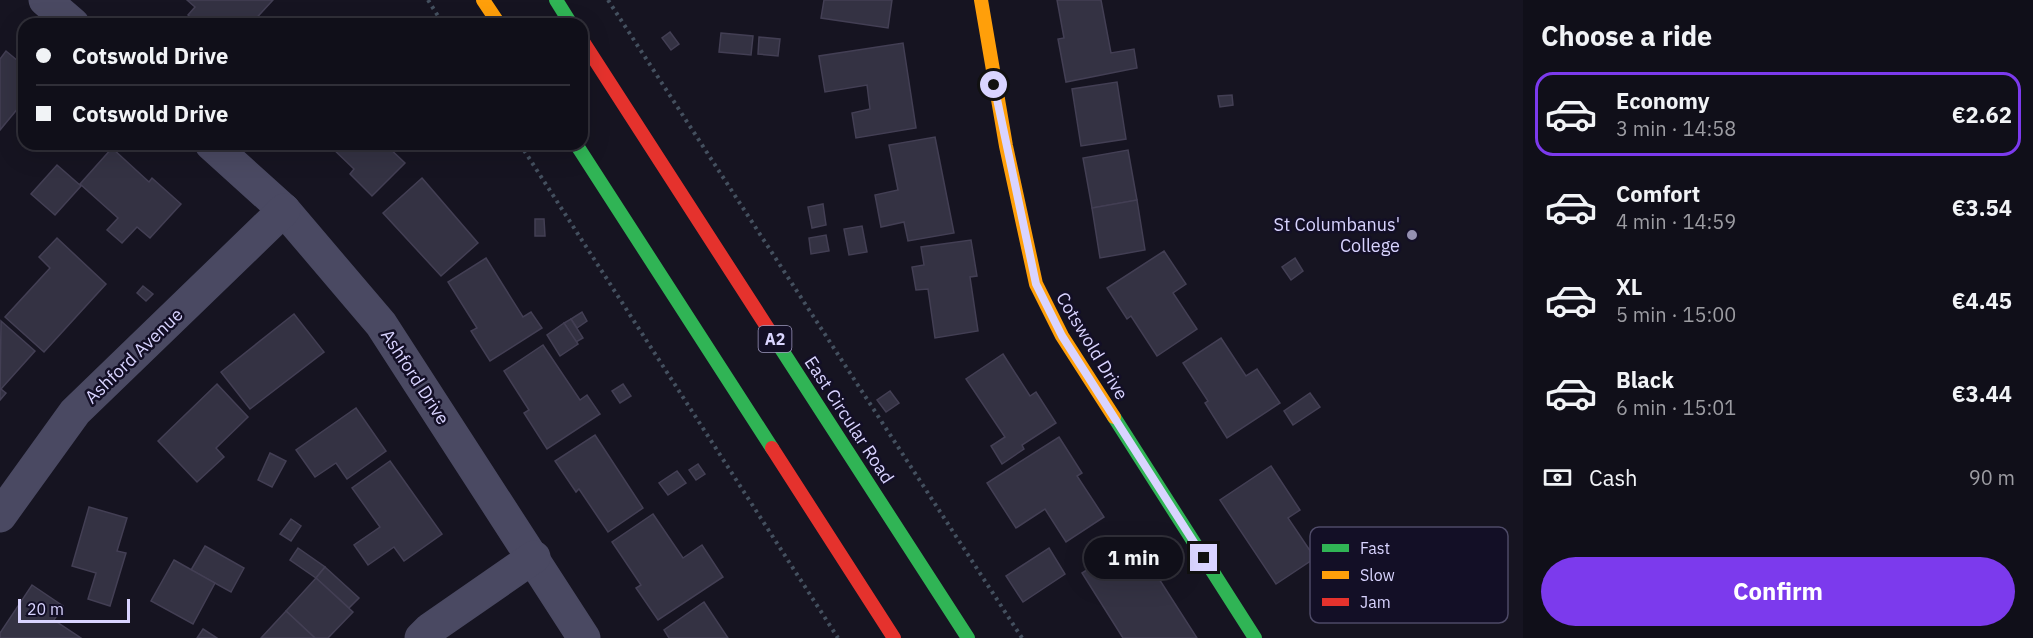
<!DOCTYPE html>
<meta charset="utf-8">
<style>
body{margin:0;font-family:"IBM Plex Sans",sans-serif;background:#191822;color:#f1f3f6;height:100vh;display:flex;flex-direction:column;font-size:22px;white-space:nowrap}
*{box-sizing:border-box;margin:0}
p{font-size:20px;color:#9c9ca2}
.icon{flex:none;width:33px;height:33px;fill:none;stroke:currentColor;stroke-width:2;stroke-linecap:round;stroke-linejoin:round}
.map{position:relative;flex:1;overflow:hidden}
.side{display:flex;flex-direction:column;background:#100f19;width:510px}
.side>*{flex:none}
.guide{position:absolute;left:18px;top:18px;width:570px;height:132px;border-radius:18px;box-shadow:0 6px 24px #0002,0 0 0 2px #302f38;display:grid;align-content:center;height:132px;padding:0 18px;background:#100f19}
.scale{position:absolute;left:18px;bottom:15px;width:112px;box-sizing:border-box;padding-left:6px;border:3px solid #d9d4ff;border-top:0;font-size:16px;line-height:21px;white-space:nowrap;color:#d9d4ff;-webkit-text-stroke:4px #130f26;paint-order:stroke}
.end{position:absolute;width:27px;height:27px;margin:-14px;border:8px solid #d9d4ff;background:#111;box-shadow:0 0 0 3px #111}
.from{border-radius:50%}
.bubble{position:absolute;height:42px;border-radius:21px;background:#100f19;box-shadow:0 6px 24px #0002,0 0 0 2px #302f38;font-size:20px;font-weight:700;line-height:42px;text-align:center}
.guide b{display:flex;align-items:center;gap:21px;height:57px;font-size:22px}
.guide b+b{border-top:2px solid #302f38}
.guide i{width:15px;height:15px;background:#f1f3f6}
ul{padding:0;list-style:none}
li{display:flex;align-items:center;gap:18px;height:84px;margin:0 12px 9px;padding:0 6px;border:3px solid transparent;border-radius:18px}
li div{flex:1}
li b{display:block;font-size:22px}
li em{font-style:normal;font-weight:700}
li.on{border-color:#7c3aed}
li>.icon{width:54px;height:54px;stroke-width:1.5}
h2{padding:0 18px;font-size:27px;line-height:72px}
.pay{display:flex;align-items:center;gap:15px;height:66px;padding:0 18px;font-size:22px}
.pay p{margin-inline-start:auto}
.button{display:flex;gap:12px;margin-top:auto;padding:12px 18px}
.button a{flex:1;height:69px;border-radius:36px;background:#7c3aed;color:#fff;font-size:24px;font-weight:700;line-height:69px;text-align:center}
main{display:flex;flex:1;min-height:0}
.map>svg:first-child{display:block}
.building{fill:#343243;stroke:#433f54;stroke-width:1.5}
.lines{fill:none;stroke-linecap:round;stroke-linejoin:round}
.path{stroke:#44505f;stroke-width:4;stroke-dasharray:3 4.5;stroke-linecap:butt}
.street{stroke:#4a4962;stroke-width:33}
.fast{stroke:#30b455;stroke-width:14}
.slow{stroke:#ff9f0a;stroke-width:14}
.jam{stroke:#e5322d;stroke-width:14}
.route{stroke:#d9d4ff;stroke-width:8}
.poi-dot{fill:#9591b1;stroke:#130f26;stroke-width:2}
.labels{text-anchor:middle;stroke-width:5;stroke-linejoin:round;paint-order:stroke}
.shield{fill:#130f26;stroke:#9e99be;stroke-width:1.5}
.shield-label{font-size:16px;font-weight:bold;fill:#d9d4ff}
.poi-label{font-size:18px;fill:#d9d4ff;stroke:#130f26;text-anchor:end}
.street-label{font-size:18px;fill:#d9d4ff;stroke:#130f26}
.key{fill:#130f26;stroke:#4e4a67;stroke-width:1.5}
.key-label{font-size:16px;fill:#d9d4ff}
</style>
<main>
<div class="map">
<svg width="1523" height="638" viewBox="0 0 1523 638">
<rect width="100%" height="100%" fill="#161421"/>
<!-- building -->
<g class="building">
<path d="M187 0H273L251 24H198L188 15 195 7Z"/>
<path d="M824 0H892L888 28 821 18Z"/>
<path d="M1057 0H1101L1111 53 1134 49 1137 68 1066 82 1058 39 1064 38Z"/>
<path d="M670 32 679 44 671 50 662 38Z"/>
<path d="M721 33 753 36 751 55 719 52Z"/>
<path d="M759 37 780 39 778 56 758 54Z"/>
<path d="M903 43 916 128 856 138 852 113 870 109 867 85 825 92 819 56Z"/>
<path d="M6 51 24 66V101L0 130V59Z"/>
<path d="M1117 82 1126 139 1081 146 1072 89Z"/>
<path d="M1232 95 1233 105 1220 107 1218 96Z"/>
<path d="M935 137 954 233 908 241 904 222 881 227 875 195 898 190 889 145Z"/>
<path d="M328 144H385L405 163 372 196 350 174 354 169Z"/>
<path d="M112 148 149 182 152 178 181 204 150 238 137 227 122 243 107 230 118 218 80 184Z"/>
<path d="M1128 150 1137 200 1092 208 1083 158Z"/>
<path d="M57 165 81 186 55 215 31 194Z"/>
<path d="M422 178 478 243 441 276 383 213Z"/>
<path d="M1137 200 1145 250 1100 258 1092 208Z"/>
<path d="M823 204 826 225 812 228 808 207Z"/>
<path d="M535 219H544L545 236H535Z"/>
<path d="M862 226 867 252 849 255 844 229Z"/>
<path d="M826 235 829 251 811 254 809 238Z"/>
<path d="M57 238 106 284 44 352 5 317 50 268 39 257Z"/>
<path d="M971 240 977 276 970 277 978 331 935 338 928 289 916 290 912 267 924 265 921 247Z"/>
<path d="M1164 251 1186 284 1173 293 1197 329 1157 356 1131 316 1127 319 1107 288Z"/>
<path d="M486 258 523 317 531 312 542 328 490 361 471 331 477 328 448 282Z"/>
<path d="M1295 258 1303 271 1291 280 1282 267Z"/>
<path d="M143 286 153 294 146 301 137 293Z"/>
<path d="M582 312 587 321 577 328 571 319Z"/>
<path d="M294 314 324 352 250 409 221 372Z"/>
<path d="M571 319 583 338 576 342 564 323Z"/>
<path d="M1 321 35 351 1 389 6 393 0 400Z"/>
<path d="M564 323 578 344 560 356 547 335Z"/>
<path d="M1221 338 1246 376 1257 369 1280 403 1227 438 1205 403 1208 401 1183 363Z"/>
<path d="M543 345 580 400 587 395 600 414 547 449 524 413 529 410 504 371Z"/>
<path d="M1003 354 1030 396 1036 392 1056 423 1022 445 1024 449 1002 464 991 446 1005 437 966 379Z"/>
<path d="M217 384 248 417 216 448 224 457 197 482 158 441Z"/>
<path d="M623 384 631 396 620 403 612 391Z"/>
<path d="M890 391 899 403 886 412 877 400Z"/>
<path d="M1310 393 1320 407 1293 425 1284 411Z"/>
<path d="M356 408 386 451 347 479 336 463 315 477 296 450Z"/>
<path d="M595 435 643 508 608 532 579 489 576 492 555 461Z"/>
<path d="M1059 437 1082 473 1077 476 1104 517 1066 542 1045 509 1016 528 987 483Z"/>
<path d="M270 453 286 461 272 487 258 480Z"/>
<path d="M390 461 442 534 404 561 394 547 368 565 354 545 380 527 352 488Z"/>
<path d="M698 464 705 474 696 480 689 470Z"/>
<path d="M1271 466 1300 510 1288 518 1315 558 1276 584 1220 500Z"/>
<path d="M677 471 686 483 668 495 659 483Z"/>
<path d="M89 507 127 518 117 551 126 553 110 606 88 599 96 573 72 566Z"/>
<path d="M653 514 683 558 702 545 723 577 658 620 636 588 641 585 612 542Z"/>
<path d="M291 519 301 526 291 541 280 534Z"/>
<path d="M1134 540 1197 638H1123L1082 573Z"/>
<path d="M205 546 244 568 231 592 191 570Z"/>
<path d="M298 548 325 567 316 578 290 560Z"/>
<path d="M1049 548 1065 574 1023 602 1006 576Z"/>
<path d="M174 560 215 583 193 624 151 601Z"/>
<path d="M325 567 359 598 349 608 316 578Z"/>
<path d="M316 578 353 612 328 638H315L286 611Z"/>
<path d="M32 585 63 606 54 620 81 638H0V633Z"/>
<path d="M704 602 728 638H669L664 630Z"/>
<path d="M286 611 315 638H261Z"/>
<path d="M203 629 217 638H197Z"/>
</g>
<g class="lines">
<!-- path -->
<g class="path">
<path d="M428 0 443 24"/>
<path d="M608 0 1022 638"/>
<path d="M520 144 838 638"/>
</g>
<!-- street -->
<g class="street">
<path d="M45 0 73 24"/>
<path d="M211 144 284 210 381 324 584 638"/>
<path d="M0 516 75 412 284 210"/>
<path d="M421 638 430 629 534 557"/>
</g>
<!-- fast -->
<g class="fast">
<path d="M556 0 571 24"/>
<path d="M576 144 772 448"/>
<path d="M778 344 968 638"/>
<path d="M1114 417 1255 638"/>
</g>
<!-- slow -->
<g class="slow">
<path d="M483 0 499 24"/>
<path d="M981 0 1006 146 1036 284 1062 336 1114 417"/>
</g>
<!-- jam -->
<g class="jam">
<path d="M582 40 778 344"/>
<path d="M772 448 894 638"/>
</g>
</g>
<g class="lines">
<!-- route -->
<path class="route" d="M994 85 1036 284 1062 336 1204 558"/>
</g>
<!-- markers -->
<circle class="poi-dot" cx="1412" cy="235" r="6"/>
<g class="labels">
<!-- shield labels -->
<rect class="shield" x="758.5" y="326" width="33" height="26" rx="4.5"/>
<g class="shield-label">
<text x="775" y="345">A2</text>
</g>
<!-- poi labels -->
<g class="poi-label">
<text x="1400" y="231">St Columbanus'<tspan x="1400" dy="21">College</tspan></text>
</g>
<!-- street labels -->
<g class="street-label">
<text transform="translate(1092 346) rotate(59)" y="6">Cotswold Drive</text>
<text transform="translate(134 356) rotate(-44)" y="6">Ashford Avenue</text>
<text transform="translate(415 377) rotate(57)" y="6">Ashford Drive</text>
<text transform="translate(849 420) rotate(57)" y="6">East Circular Road</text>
</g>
</g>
<!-- legend -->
<rect x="1310" y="527" width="198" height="96" rx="9" class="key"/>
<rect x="1322" y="544" width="27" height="8" fill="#30b455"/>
<rect x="1322" y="571" width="27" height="8" fill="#ff9f0a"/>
<rect x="1322" y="598" width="27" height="8" fill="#e5322d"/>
<g class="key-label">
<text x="1360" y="554">Fast</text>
<text x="1360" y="581">Slow</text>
<text x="1360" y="608">Jam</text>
</g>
</svg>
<div class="scale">20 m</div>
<i class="end from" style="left:994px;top:85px"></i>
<i class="end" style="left:1204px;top:558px"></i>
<div class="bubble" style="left:1084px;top:537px;width:99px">1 min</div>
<div class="guide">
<b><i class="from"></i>Cotswold Drive</b>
<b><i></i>Cotswold Drive</b>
</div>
</div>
<section class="side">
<h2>Choose a ride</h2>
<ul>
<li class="on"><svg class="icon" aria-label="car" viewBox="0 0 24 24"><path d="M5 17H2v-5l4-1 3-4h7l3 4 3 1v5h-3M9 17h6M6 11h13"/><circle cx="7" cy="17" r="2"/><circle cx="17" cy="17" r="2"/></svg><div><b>Economy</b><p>3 min · 14:58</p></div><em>€2.62</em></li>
<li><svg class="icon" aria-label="car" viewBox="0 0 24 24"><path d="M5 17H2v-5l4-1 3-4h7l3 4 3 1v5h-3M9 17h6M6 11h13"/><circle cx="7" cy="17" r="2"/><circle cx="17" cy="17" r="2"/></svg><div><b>Comfort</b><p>4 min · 14:59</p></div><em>€3.54</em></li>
<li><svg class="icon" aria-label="car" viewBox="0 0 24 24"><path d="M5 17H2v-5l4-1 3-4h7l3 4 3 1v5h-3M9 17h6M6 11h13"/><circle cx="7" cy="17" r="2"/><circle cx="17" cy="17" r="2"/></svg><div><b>XL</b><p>5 min · 15:00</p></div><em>€4.45</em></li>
<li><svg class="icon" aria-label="car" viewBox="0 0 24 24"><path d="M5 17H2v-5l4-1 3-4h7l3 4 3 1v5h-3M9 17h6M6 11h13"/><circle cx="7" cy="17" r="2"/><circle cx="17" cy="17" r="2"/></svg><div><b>Black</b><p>6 min · 15:01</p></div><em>€3.44</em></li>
</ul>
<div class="pay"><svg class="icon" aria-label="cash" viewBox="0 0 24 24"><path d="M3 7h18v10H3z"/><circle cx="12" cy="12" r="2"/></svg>Cash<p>90 m</p></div>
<div class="button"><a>Confirm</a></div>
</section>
</main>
